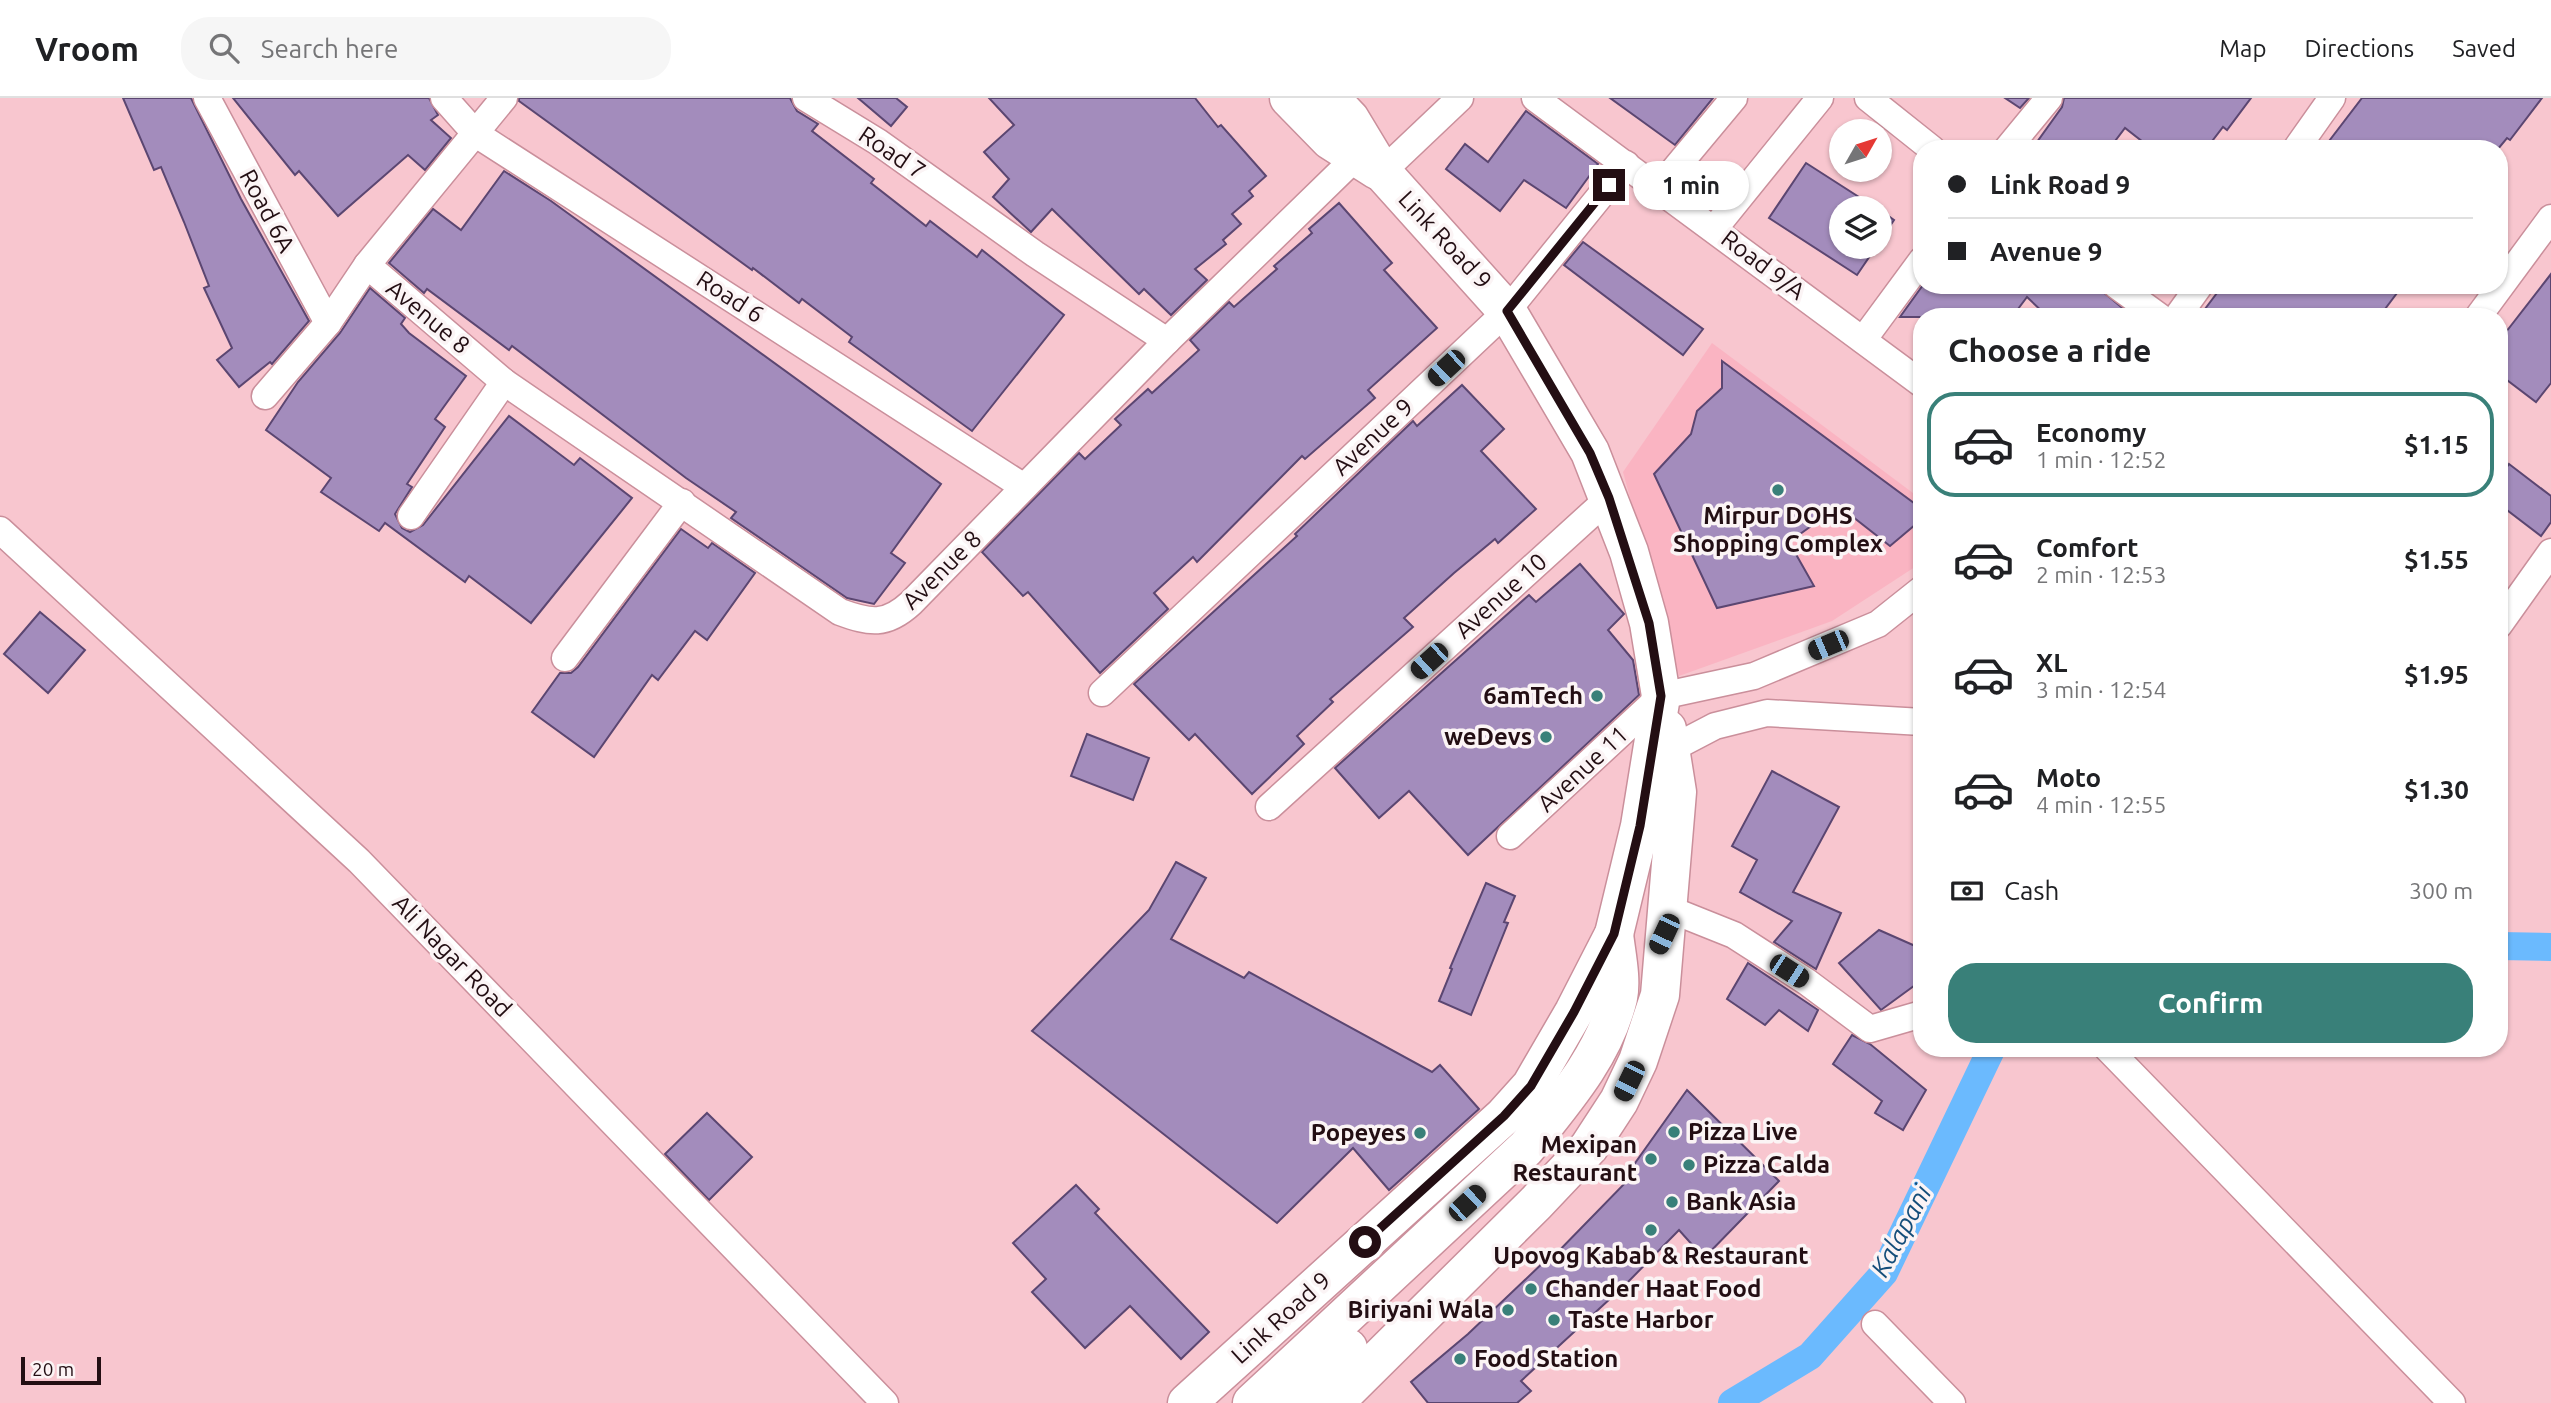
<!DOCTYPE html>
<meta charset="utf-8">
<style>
body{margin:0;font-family:Ubuntu,sans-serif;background:#f6f6f6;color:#202124;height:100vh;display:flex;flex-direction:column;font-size:26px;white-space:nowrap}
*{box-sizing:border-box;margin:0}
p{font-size:23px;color:#757577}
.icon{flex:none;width:38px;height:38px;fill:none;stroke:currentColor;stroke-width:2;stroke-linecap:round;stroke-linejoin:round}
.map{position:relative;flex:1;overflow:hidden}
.drawer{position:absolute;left:1913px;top:210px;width:595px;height:749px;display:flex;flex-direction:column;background:#fff;border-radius:28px;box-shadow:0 2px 5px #0004}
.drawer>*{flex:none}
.banner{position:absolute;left:1913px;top:42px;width:595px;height:154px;border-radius:28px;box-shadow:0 2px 5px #0004;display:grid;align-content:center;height:154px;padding:0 35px;background:#fff}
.needle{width:46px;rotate:51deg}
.tools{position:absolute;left:1829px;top:21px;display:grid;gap:14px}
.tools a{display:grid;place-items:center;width:63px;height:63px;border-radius:50%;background:#fff;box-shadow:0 2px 5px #0004;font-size:35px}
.scale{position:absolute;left:21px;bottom:18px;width:80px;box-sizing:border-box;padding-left:7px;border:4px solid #230e13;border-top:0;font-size:19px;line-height:24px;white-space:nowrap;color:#230e13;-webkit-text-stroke:5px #fbf4f5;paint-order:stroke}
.end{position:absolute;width:32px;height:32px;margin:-16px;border:9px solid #230e13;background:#fff;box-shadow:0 0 0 4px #fff}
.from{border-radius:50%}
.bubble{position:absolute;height:49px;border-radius:24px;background:#fff;box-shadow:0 2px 5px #0004;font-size:23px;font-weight:700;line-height:49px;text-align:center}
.car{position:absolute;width:21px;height:42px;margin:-21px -10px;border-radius:9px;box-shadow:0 0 5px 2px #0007;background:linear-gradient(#222 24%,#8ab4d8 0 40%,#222 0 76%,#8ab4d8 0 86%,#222 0)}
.banner b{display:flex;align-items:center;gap:24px;height:66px;font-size:26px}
.banner b+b{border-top:2px solid #e0e0e0}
.banner i{width:18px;height:18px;background:#202124}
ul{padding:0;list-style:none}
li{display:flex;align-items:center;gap:21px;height:105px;margin:0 14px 10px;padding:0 21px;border:4px solid transparent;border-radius:28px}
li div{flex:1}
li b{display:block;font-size:26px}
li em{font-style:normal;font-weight:700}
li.selected{border-color:#398079}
li>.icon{width:63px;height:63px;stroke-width:1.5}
h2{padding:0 35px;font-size:32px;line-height:84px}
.pay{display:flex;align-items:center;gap:18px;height:77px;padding:0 35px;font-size:26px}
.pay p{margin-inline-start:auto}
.button{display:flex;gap:14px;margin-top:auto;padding:14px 35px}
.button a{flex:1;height:80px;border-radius:28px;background:#398079;color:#fff;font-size:28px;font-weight:700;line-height:80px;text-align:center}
header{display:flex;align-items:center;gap:42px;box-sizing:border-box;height:98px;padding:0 35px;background:#fff;border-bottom:2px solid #e0e0e0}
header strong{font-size:33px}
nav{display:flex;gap:38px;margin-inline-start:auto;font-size:24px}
.search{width:490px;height:63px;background:#f6f6f6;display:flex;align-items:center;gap:18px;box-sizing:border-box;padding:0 24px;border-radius:28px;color:#757577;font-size:26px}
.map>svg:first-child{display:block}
.built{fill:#fab4c2}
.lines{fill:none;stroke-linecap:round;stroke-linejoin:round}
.canal{stroke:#6bbafe;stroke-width:28}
.building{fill:#a38cbc;stroke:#5b4671;stroke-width:2}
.street-casing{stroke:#ca8f9b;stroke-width:29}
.secondary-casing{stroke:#ca8f9b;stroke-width:41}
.primary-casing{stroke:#ca8f9b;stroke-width:41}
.street{stroke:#fff;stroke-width:26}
.secondary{stroke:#fff;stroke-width:38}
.primary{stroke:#fff;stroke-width:38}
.route{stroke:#230e13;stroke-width:9}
.poi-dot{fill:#398079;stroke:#fbf4f5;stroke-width:2.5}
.labels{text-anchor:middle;stroke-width:7;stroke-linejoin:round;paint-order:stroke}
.street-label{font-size:24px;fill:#230e13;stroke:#fbf4f5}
.poi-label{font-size:24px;font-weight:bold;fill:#230e13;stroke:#fbf4f5;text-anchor:start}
.water-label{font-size:26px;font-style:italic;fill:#154e7a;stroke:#fbf4f5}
</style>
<header>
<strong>Vroom</strong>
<div class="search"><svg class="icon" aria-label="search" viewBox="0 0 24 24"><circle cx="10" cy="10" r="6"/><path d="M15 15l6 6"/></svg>Search here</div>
<nav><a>Map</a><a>Directions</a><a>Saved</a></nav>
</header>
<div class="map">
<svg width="2551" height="1305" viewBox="0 0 2551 1305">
<rect width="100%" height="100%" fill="#f8c6cf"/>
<!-- built -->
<path class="built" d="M1712 245 1921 401V465L1832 523 1679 578 1623 374Z"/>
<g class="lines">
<!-- canal -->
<g class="canal">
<path d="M2499 848 2551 849"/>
<path d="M1732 1305 1810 1258 1884 1175 1992 950"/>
</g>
</g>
<!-- building -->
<g class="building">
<path d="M123 0H191L241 101 309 223 272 266 270 264 239 289 217 262 232 250 204 190 209 188 184 124 161 69 154 72Z"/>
<path d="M233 0H429L438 17 431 22 451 40 425 72 408 57 338 118 299 73 295 77Z"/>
<path d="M519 0H790L797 13 818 26 812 33 874 81 871 85 926 128 930 123 977 159 982 152 1064 217 972 333 849 244 852 239 802 201 799 205 753 170 752 172 519 3Z"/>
<path d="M858 0H896L907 9 891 28Z"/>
<path d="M989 0H1195L1218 29 1221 27 1266 78 1249 93 1253 98 1232 116 1241 126 1223 142 1226 146 1195 171 1207 182 1171 217 1144 191 1139 196 1052 111 1031 134 993 99 1009 81 984 54 1014 27Z"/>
<path d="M1610 0H1713L1675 47Z"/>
<path d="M2005 0H2029L2020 10Z"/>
<path d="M2064 0H2251L2227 32 2223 29 2206 51H2152L2125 30 2109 51H2032L2062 9Z"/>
<path d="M2362 0H2542L2510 42 2507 40 2498 51H2323Z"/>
<path d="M1526 13 1598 66 1566 110 1524 82 1500 113 1446 71 1465 46 1488 64Z"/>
<path d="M1806 65 1876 110H1841V149H1876L1857 177 1769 120Z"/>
<path d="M504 73 551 103 941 386 891 455 905 465 874 506 847 500 731 420 736 414 686 380 512 248 509 252 427 191 424 195 389 165 433 111 461 132Z"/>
<path d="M1339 105 1392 165 1384 172 1437 230 1368 292 1375 300 1305 361 1302 358 1197 464 1193 459 1154 495 1168 511 1100 575 1028 494 1023 498 982 454 1079 355 1085 361 1121 327 1115 321 1148 291 1152 295 1199 252 1190 242 1229 204 1234 209 1277 171 1274 168 1312 135 1309 131Z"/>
<path d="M1880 112 1894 122 1880 143Z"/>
<path d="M1583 144 1703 231 1683 257 1564 167Z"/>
<path d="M2551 176V285L2536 304 2499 276V243Z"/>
<path d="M1923 187H2095L2133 219H2048L2027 199 2012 219H1900Z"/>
<path d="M2223 187H2403L2379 219H2199Z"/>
<path d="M370 190 405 220 401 226 409 235 466 278 435 321 445 329 407 386 412 389 395 416 402 430 410 434 423 427 509 318 574 367 580 360 632 400 531 525 469 478 465 484 385 425 379 433 321 394 331 380 266 332 298 284 340 235Z"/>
<path d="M1722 263 1922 411V421L1890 448 1839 408 1789 444 1814 488 1717 510 1654 376 1691 336 1697 313 1722 290Z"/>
<path d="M1462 287 1504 331 1481 353 1536 411 1498 445 1495 441 1454 475 1404 520 1413 529 1330 601 1333 604 1297 638 1304 646 1252 696 1195 636 1189 642 1134 586 1297 438 1295 436 1413 323 1417 328Z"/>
<path d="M2509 366 2551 398V424L2541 438 2499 406V380Z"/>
<path d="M681 431 708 450 712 445 755 475 707 542 695 533 658 582 652 577 594 659 532 614 560 575H571L578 569Z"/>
<path d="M1580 466 1624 516 1608 532 1633 562 1639 597 1468 757 1409 693 1379 720 1335 670 1529 497 1536 504Z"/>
<path d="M40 514 85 552 48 595 4 556Z"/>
<path d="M1087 636 1149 660 1133 702 1071 678Z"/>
<path d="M1772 673 1839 709 1793 794 1841 815 1816 871 1774 844 1792 823 1740 794 1757 762 1732 748Z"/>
<path d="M1176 764 1206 780 1171 841 1244 880 1249 874 1432 974 1440 967 1479 1011 1389 1092 1353 1050 1277 1125 1032 933 1149 812Z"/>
<path d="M1486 785 1515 798 1504 824 1508 825 1471 917 1439 903 1452 871 1450 870Z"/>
<path d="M1879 832 1922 851V882L1881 912 1839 865Z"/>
<path d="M1748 865 1818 912 1808 933 1779 912 1765 927 1727 901Z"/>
<path d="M1852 937 1870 946 1926 992 1903 1032 1875 1015 1882 1003 1833 966Z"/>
<path d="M1687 992 1779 1083 1704 1160 1679 1132 1625 1187 1521 1283 1531 1293 1517 1305H1428L1411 1284 1468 1236 1547 1161 1549 1163 1631 1079 1628 1075Z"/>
<path d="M707 1015 752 1059 709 1102 665 1056Z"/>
<path d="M1076 1087 1099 1111 1095 1115 1209 1234 1181 1261 1130 1208 1085 1250 1032 1194 1046 1181 1013 1145Z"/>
</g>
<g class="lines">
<defs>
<g id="street">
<path d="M207 0 328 225"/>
<path d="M444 0 476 36 1024 389"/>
<path d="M806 0 878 44 1035 156 1167 243"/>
<path d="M1535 0 1922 286"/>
<path d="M1868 0 1932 51"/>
<path d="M2007 51 2049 0"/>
<path d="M2296 51 2332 0"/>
<path d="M1382 74 1460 0"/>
<path d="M1659 90 1734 0"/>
<path d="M1714 131 1820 0"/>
<path d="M367 167 504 284 840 514C870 525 886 528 911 505L1167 243 1355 60"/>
<path d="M2116 187 2160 219"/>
<path d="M2177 219 2200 187"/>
<path d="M2478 219 2551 120"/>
<path d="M1863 242 1922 162"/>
<path d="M265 298 328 225 367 167 504 0"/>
<path d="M411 418 504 284"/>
<path d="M0 432 359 763 885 1305"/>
<path d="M2499 527 2551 454"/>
<path d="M565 560 682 404"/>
<path d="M1102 595 1507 213 1626 66"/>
<path d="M1671 651 1715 628 1767 615 1922 624"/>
<path d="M1269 709 1609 400"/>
<path d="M1510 738 1661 598 1754 578 1878 526 1922 491"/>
<path d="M1669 811 1734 837 1807 884 1870 931 1922 916"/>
<path d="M2107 950 2452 1305"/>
<path d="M1875 1226 1952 1305"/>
</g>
<g id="secondary">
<path d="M1289 0 1330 42 1377 72"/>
<path d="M1330 0 1350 21 1382 74 1507 213 1590 354 1629 454 1649 525 1661 598"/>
</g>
<g id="primary">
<path d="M1187 1305 1504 1018 1531 988 1574 914 1614 836 1640 728 1661 598"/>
<path d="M1252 1305 1526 1050C1562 1005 1604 958 1618 900 1622 881 1616 855 1614 836"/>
<path d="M1292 1305 1348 1250"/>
<path d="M1334 1305 1536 1105 1589 1049 1619 1003 1638 963 1660 897 1677 694 1667 631"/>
</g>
</defs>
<!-- street casing -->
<use href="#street" class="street-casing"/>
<!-- secondary casing -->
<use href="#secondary" class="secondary-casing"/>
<!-- primary casing -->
<use href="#primary" class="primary-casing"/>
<!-- street -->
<use href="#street" class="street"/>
<!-- secondary -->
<use href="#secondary" class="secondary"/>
<!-- primary -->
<use href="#primary" class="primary"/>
</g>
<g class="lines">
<!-- route -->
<path class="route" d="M1365 1144 1504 1018 1531 988 1574 914 1614 836 1640 728 1661 598 1649 525 1609 400 1590 355 1507 213 1609 87"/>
</g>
<!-- markers -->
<g class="poi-dot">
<circle cx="1778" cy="392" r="7"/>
<circle cx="1597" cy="598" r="7"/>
<circle cx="1546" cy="639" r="7"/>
<circle cx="1674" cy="1034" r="7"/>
<circle cx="1420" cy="1035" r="7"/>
<circle cx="1651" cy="1061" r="7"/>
<circle cx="1689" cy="1067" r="7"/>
<circle cx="1672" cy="1104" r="7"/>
<circle cx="1651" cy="1132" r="7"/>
<circle cx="1531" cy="1191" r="7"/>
<circle cx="1508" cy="1212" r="7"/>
<circle cx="1554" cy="1222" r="7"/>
<circle cx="1460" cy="1261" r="7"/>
</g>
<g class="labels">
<!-- street labels -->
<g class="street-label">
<text transform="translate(892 55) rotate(34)" y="8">Road 7</text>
<text transform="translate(267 113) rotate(62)" y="8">Road 6A</text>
<text transform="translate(1445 142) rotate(47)" y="8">Link Road 9</text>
<text transform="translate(1763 167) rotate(37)" y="8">Road 9/A</text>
<text transform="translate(730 199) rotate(33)" y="8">Road 6</text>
<text transform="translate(428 219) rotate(40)" y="8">Avenue 8</text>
<text transform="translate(1373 339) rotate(-43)" y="8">Avenue 9</text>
<text transform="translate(942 472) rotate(-45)" y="8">Avenue 8</text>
<text transform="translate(1501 498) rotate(-42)" y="8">Avenue 10</text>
<text transform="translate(1583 671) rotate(-43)" y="8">Avenue 11</text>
<text transform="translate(452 858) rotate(46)" y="8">Ali Nagar Road</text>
<text transform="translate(1281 1220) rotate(-42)" y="8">Link Road 9</text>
</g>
<!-- poi labels -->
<g class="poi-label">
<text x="1778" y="426" text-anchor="middle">Mirpur DOHS<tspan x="1778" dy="28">Shopping Complex</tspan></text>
<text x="1583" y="606" text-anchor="end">6amTech</text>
<text x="1532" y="647" text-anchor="end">weDevs</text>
<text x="1688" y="1042">Pizza Live</text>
<text x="1406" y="1043" text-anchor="end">Popeyes</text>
<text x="1637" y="1055" text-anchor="end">Mexipan<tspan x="1637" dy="28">Restaurant</tspan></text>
<text x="1703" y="1075">Pizza Calda</text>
<text x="1686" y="1112">Bank Asia</text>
<text x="1651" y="1166" text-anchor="middle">Upovog Kabab &amp; Restaurant</text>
<text x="1545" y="1199">Chander Haat Food</text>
<text x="1494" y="1220" text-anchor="end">Biriyani Wala</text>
<text x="1568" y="1230">Taste Harbor</text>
<text x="1474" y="1269">Food Station</text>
</g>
<!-- water labels -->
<g class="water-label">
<text transform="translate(1901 1133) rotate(-62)" y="9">Kalapani</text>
</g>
</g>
</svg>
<div class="tools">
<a><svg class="needle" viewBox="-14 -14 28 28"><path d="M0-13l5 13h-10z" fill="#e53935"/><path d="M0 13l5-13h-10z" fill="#757577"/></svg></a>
<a><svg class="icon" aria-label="layers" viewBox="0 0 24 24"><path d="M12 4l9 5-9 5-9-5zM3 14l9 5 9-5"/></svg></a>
</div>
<div class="scale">20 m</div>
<i class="end from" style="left:1365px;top:1144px"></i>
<i class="end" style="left:1609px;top:87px"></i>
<div class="bubble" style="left:1633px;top:63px;width:116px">1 min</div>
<i class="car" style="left:1446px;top:270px;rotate:227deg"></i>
<i class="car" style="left:1828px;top:547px;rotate:247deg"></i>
<i class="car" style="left:1429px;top:563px;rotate:228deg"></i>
<i class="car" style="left:1664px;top:836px;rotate:205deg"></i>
<i class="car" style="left:1789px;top:873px;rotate:123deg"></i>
<i class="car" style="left:1629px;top:983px;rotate:206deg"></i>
<i class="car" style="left:1467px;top:1105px;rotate:47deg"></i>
<div class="banner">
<b><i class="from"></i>Link Road 9</b>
<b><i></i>Avenue 9</b>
</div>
<section class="drawer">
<h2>Choose a ride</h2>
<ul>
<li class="selected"><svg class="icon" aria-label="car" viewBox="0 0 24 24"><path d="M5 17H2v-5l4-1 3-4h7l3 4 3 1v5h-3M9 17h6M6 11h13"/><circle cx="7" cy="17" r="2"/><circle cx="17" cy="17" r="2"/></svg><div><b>Economy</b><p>1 min · 12:52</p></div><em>$1.15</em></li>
<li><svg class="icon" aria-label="car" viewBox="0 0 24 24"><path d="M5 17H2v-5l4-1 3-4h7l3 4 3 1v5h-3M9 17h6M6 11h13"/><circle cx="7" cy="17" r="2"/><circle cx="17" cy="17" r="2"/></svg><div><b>Comfort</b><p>2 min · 12:53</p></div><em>$1.55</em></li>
<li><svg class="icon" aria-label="car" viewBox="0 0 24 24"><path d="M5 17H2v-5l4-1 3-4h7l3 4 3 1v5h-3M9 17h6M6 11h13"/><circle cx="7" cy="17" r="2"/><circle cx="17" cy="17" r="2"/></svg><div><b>XL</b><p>3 min · 12:54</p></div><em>$1.95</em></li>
<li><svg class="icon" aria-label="car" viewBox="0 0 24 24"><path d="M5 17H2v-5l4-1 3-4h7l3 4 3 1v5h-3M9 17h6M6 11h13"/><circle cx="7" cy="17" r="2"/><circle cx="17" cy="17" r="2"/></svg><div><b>Moto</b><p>4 min · 12:55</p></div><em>$1.30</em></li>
</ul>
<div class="pay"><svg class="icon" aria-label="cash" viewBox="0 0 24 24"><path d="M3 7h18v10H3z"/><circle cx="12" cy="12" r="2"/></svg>Cash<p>300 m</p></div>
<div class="button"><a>Confirm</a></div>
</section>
</div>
